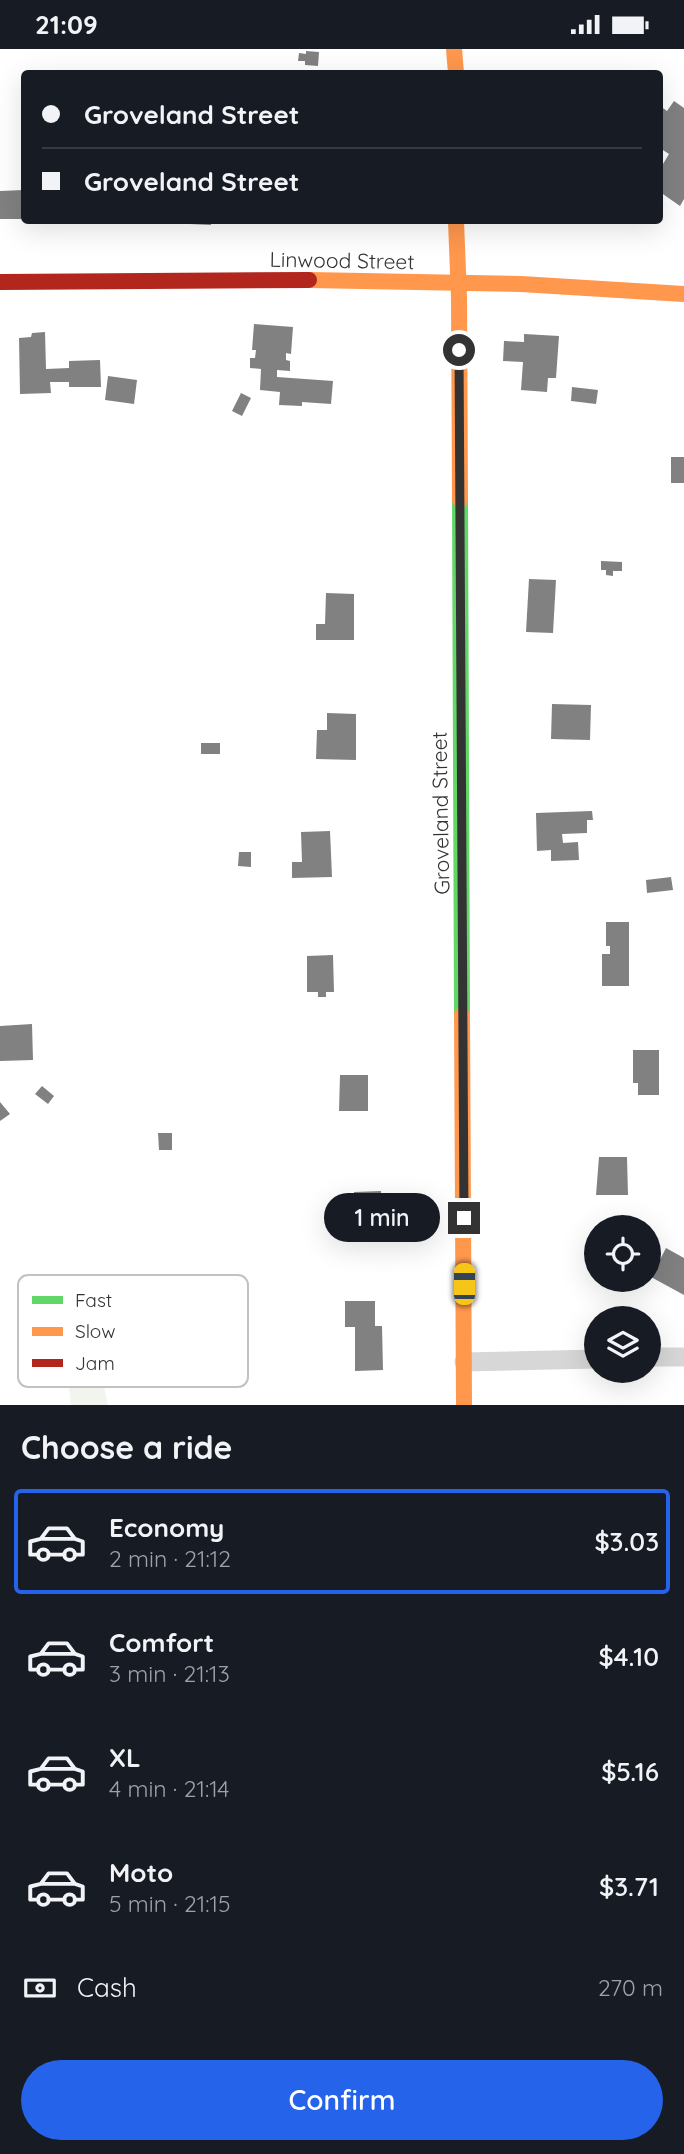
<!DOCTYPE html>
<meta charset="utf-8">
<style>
body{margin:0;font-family:Quicksand,sans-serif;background:#20242c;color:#f1f3f6;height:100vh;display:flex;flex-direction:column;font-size:26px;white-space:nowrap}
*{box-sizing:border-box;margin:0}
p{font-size:23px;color:#9ea1a6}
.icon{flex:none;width:38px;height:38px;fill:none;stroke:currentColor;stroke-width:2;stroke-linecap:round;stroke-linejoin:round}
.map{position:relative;height:1356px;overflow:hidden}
.drawer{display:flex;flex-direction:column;background:#171b24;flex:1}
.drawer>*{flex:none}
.top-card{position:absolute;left:21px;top:21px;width:642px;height:154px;border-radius:7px;box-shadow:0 7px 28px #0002;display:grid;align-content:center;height:154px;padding:0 21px;background:#171b24}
.buttons{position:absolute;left:584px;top:1166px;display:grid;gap:14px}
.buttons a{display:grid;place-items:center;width:77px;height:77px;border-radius:50%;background:#171b24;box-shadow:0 7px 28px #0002;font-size:35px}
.end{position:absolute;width:32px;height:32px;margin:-16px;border:9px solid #333;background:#fff;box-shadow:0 0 0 4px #fff}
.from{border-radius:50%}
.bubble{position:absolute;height:49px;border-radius:24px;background:#171b24;box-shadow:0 7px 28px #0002;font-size:23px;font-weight:600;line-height:49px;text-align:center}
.car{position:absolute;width:21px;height:42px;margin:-21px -10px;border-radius:9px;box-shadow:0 0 5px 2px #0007;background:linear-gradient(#f5c518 24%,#345 0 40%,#f5c518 0 76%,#345 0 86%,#f5c518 0)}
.top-card b{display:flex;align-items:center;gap:24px;height:66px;font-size:26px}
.top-card b+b{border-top:2px solid #363941}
.top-card i{width:18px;height:18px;background:#f1f3f6}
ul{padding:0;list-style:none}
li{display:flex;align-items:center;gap:21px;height:105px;margin:0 14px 10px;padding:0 7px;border:4px solid transparent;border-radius:7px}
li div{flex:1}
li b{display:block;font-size:26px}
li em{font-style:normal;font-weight:600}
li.current{border-color:#2563eb}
li>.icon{width:63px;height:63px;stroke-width:1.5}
h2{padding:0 21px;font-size:32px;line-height:84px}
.pay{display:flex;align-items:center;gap:18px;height:77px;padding:0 21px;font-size:26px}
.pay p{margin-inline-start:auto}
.cta{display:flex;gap:14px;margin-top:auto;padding:14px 21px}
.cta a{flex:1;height:80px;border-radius:42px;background:#2563eb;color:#fff;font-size:28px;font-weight:600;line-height:80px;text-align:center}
.status{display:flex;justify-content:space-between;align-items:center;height:49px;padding:0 35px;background:#171b24;direction:ltr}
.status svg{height:19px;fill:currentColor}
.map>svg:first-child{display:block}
.green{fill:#f1f5ed}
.building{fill:#818181}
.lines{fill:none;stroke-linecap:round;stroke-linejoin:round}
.street{stroke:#d7d7d7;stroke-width:19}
.fast{stroke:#63d668;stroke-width:16}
.slow{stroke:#ff974d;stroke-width:16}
.jam{stroke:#b3261e;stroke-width:16}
.route{stroke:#333;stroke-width:9}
.labels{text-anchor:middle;stroke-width:7;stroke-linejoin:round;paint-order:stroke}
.street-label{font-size:21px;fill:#333;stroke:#fff}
.key{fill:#fff;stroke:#c2c2c2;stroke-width:2}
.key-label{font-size:19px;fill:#333}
</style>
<div class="status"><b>21:09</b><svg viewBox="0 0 49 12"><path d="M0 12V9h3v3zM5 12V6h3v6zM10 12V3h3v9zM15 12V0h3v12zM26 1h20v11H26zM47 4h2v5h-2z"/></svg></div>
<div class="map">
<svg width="684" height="1356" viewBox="0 0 684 1356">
<rect width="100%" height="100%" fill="#fff"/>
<!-- green -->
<path class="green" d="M78 1297H95L108 1356H71L68 1331Z"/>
<!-- building -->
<g class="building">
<path d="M306 2 319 3 318 17 305 16V12H298L299 4 306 5Z"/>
<path d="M674 52 684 59V150L680 157 660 143V120L669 105 660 99V57L667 62Z"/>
<path d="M24 141V170H0V142Z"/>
<path d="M168 172H211V176L168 174Z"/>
<path d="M254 275 293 278 291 305 286 304V311L290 312V322L277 321V328L333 332 331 355 302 353V357L279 356 280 343 260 341 261 320 250 319V309H255L256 301H252Z"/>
<path d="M45 283 46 320 69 319V312L100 311 101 338H69V333H50L51 344 20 345 19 289 31 288 32 284Z"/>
<path d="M524 285 559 287 556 329H548L547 343 521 341 523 313 503 312 504 292 524 293Z"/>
<path d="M108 327 137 331 134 355 105 351Z"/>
<path d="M572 338 598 341 596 355 571 352Z"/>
<path d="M241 344 251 349 242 367 232 362Z"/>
<rect x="671" y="408" width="13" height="26"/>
<path d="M601 512 622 513V522H613V527L606 526V521H601Z"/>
<path d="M529 530 556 531 553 584 526 583Z"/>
<path d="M326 544 354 545V591H316V575H325Z"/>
<path d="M552 655 591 656 590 691 551 690Z"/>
<path d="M327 664 356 665V711L316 710 317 681H327Z"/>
<rect x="201" y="694" width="19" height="11"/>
<path d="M592 762 593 771H587V784L562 785 563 794 578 793 579 811 551 812V801L537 802 536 764Z"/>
<path d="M330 782 332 828 292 829V813H302L301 783Z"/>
<path d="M239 803H251V818L238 817Z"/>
<path d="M671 828 673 841 647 844 646 831Z"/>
<path d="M606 873H629V937H602V905H610V897H606Z"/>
<path d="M333 906 334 943H326V948H318V943H307V907Z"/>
<path d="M32 975 33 1011 0 1012V977Z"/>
<path d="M633 1001H659V1046H638V1034H633Z"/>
<path d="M340 1026H368V1062H339Z"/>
<path d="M42 1037 54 1047 48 1055 35 1045Z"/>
<path d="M0 1053 10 1065 0 1072Z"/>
<path d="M158 1084H172V1101H159Z"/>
<path d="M599 1108H627L628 1146H596Z"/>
<path d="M381 1142 382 1178 372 1179V1188H360V1179H355L354 1143Z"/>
<path d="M666 1199 684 1209V1246L651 1228Z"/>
<path d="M345 1252H375V1277H382L383 1321 355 1322V1278H345Z"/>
</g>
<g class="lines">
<!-- street -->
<g class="street">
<path d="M649 1308H684"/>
<path d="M464 1313 597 1310"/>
</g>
<!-- fast -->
<path class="fast" d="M460 451 462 966"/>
<!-- slow -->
<g class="slow">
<path d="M454 0 456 24"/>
<path d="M456 172 459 249 460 451"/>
<path d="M309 231 521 235 684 245"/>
<path d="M462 966 464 1356"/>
</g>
<!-- jam -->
<path class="jam" d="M0 233 309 231"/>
</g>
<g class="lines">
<!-- route -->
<path class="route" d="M459 301 464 1169"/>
</g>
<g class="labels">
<!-- street labels -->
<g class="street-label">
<text transform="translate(342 212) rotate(1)" y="7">Linwood Street</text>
<text transform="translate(441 764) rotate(-91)" y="7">Groveland Street</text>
</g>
</g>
<!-- legend -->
<rect x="18" y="1226" width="230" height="112" rx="10" class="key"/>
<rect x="32" y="1247" width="31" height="8" fill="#63d668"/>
<rect x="32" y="1278" width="31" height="9" fill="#ff974d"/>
<rect x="32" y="1310" width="31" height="8" fill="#b3261e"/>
<g class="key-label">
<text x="75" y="1258">Fast</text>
<text x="75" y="1289">Slow</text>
<text x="75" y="1321">Jam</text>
</g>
</svg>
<div class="buttons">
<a><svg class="icon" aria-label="locate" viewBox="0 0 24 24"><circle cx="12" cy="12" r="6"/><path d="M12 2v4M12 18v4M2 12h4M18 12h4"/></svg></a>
<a><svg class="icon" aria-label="layers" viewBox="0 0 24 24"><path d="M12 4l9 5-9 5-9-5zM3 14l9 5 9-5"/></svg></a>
</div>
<i class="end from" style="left:459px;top:301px"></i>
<i class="end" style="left:464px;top:1169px"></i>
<div class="bubble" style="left:324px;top:1144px;width:116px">1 min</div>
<i class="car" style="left:464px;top:1235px;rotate:0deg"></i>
<div class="top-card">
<b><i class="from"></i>Groveland Street</b>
<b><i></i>Groveland Street</b>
</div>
</div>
<section class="drawer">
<h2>Choose a ride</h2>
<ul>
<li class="current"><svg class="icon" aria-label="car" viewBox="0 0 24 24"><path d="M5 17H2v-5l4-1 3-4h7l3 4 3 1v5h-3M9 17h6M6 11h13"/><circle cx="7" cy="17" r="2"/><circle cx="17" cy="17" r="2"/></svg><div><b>Economy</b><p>2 min · 21:12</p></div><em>$3.03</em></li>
<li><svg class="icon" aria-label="car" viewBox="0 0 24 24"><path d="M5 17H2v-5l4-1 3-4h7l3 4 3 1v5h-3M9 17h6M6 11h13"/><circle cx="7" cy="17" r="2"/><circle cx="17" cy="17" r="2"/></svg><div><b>Comfort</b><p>3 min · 21:13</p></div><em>$4.10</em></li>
<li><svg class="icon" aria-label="car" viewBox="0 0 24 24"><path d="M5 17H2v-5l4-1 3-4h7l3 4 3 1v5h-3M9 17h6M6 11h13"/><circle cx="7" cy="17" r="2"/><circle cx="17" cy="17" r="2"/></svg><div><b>XL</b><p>4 min · 21:14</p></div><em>$5.16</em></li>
<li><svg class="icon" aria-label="car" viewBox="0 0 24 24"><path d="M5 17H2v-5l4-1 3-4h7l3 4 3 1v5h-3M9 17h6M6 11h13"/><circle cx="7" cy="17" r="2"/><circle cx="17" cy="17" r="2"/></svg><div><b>Moto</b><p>5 min · 21:15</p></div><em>$3.71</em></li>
</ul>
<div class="pay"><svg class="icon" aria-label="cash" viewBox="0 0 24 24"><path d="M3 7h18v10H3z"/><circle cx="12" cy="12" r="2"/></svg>Cash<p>270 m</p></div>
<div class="cta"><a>Confirm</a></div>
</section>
